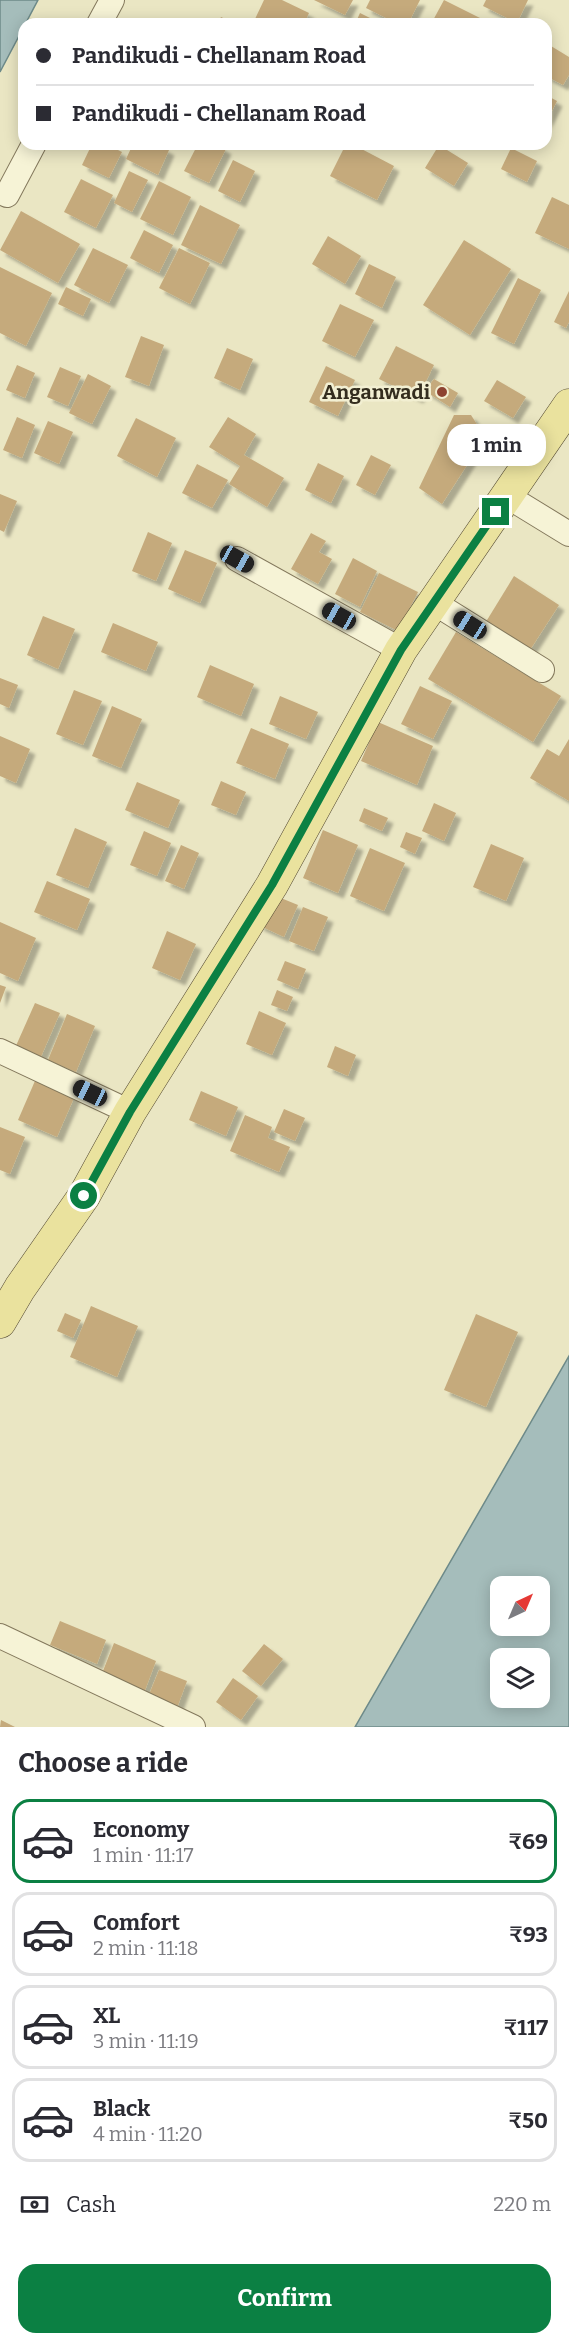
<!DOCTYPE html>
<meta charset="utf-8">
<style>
body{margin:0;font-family:Bitter,serif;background:#f2f2f3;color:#2b2b33;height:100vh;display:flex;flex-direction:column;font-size:22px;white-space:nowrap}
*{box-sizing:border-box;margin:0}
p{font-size:20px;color:#7c7c81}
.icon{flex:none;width:33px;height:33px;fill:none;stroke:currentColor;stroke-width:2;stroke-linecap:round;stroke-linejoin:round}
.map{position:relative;height:1727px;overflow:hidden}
.sheet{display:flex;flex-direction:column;background:#fff;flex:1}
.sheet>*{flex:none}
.hud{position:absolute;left:18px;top:18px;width:534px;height:132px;border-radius:18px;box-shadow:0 3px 15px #0003;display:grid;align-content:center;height:132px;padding:0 18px;background:#fff}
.needle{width:39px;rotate:44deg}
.fabs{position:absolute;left:490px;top:1576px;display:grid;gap:12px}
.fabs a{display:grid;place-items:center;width:60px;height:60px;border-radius:12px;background:#fff;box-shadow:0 3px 15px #0003;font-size:30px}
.end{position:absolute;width:27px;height:27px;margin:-14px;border:8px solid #0b8043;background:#fff;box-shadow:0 0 0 3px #fff}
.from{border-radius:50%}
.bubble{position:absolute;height:42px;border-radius:18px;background:#fff;box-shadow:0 3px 15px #0003;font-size:20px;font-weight:700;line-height:42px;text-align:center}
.car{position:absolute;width:18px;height:36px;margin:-18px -9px;border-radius:8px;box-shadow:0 0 4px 2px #0007;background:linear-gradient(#222 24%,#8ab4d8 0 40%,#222 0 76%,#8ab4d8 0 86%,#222 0)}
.hud b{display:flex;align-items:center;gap:21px;height:57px;font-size:22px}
.hud b+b{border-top:2px solid #e1e1e2}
.hud i{width:15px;height:15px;background:#2b2b33}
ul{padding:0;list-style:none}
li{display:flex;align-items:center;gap:18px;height:84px;margin:0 12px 9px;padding:0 6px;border:3px solid #e1e1e2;border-radius:18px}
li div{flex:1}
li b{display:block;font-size:22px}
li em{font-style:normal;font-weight:700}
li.current{border-color:#0b8043}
li>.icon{width:54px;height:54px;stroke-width:1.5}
h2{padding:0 18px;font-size:27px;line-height:72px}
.pay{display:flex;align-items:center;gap:15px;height:66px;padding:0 18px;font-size:22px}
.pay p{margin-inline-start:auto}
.cta{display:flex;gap:12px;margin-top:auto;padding:12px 18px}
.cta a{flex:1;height:69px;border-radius:18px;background:#0b8043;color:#fff;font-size:24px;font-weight:700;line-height:69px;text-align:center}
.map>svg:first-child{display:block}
.water{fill:#a5bdbb;stroke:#6d8a89;stroke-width:1.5;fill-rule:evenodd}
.building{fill:#c5aa7c;filter:url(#shadow)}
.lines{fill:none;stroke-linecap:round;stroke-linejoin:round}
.minor-casing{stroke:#83785c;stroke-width:26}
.major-casing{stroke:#514630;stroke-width:33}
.minor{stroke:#f6f3d6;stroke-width:24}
.major{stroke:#eae29e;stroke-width:32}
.route{stroke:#0b8043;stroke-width:8}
.poi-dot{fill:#8d4331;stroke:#f2efd2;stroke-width:2}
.labels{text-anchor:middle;stroke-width:5;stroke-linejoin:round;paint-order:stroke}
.poi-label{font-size:20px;font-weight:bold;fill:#342d1e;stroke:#f2efd2;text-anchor:end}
</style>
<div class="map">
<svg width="569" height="1727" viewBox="0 0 569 1727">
<defs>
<filter id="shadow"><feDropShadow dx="5.5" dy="5.5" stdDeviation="1.5" flood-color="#0004"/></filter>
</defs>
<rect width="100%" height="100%" fill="#eae6c3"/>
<!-- water -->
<g class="water">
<path d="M0 0H38L0 72Z"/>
<path d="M569 1356V1727H355ZM501 1587H540V1626H501ZM501 1659H540V1698H501Z"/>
</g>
<!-- building -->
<g class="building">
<path d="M264 0H282L309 13 304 24H265L255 19Z"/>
<path d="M314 0H353L345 15Z"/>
<path d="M370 0H420L408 24H398L366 8Z"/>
<path d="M444 0 492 24H431Z"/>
<path d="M486 0H528L517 23 483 6Z"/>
<path d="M360 13 382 24H355Z"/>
<path d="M221 17 236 24H218Z"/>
<path d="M546 43 569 57V75L563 85 546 76Z"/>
<path d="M546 95 557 101 546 123Z"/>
<path d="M92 144H106L122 152 109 178 82 165Z"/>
<path d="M133 144H157L169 150 158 175 126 159Z"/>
<path d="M198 144H217L226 149 209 183 184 171Z"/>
<path d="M346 144H352L394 166 377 200 330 176Z"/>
<path d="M439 145 468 163 454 186 425 168Z"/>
<path d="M511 148 537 161 527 182 501 169Z"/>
<path d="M233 160 255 171 240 202 218 191Z"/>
<path d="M129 171 148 180 132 212 114 203Z"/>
<path d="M81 179 113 195 96 228 64 212Z"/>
<path d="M159 181 191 197 173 235 140 219Z"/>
<path d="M552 197 569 205V249L535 233Z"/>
<path d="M200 205 240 225 221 264 181 245Z"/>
<path d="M21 211 80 244 58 283 0 250Z"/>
<path d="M144 230 173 245 159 273 130 258Z"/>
<path d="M328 236 361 256 345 284 312 264Z"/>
<path d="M464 240 511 269 470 335 423 305Z"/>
<path d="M93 248 128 265 109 303 74 285Z"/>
<path d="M179 248 210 263 190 304 159 288Z"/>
<path d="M369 264 396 277 382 308 355 294Z"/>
<path d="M0 267 52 293 26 346 0 333Z"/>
<path d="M518 278 541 290 514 344 491 333Z"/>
<path d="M66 287 91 299 83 316 58 304Z"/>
<path d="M569 291V322L566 328 554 322Z"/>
<path d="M340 304 374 320 355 357 322 341Z"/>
<path d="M141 336 164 345 149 386 125 377Z"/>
<path d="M396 346 434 365 418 398 379 379Z"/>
<path d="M227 348 253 359 240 390 214 378Z"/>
<path d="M17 365 35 373 25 398 6 390Z"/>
<path d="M326 366 355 380 338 416 309 402Z"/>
<path d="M60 367 81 376 68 406 47 397Z"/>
<path d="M88 374 111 386 92 424 69 413Z"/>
<path d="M434 379 458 393 450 407 425 391Z"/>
<path d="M497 380 526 397 513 418 484 401Z"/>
<path d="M454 415H471L485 437 442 504 419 488Z"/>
<path d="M17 417 35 425 22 458 3 450Z"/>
<path d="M228 417 256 434 244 455 284 478 267 507 229 484 240 466 209 447Z"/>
<path d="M136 418 176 438 157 477 117 456Z"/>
<path d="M48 421 73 432 59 464 34 453Z"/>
<path d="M371 455 391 465 375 495 356 485Z"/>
<path d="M318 463 344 476 331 503 305 490Z"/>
<path d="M197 464 228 480 212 508 182 493Z"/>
<path d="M0 494 17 501 4 532 0 530Z"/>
<path d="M148 532 172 543 156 581 132 571Z"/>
<path d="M311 533 326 541 319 552 332 559 318 584 291 569Z"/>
<path d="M185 550 217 563 200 603 168 589Z"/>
<path d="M353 558 377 571 360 607 335 594Z"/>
<path d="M379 573 418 592 398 631 360 612Z"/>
<path d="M514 576 559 605 528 653 484 625Z"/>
<path d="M43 616 75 629 58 669 27 655Z"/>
<path d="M113 623 158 642 146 671 101 652Z"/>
<path d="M456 632 561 696 533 742 428 679Z"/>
<path d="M210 665 254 684 241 716 197 697Z"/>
<path d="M0 678 18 685 9 708 0 704Z"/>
<path d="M420 686 452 701 433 739 401 724Z"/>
<path d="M74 690 102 701 83 745 56 734Z"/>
<path d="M280 696 318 712 306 739 269 724Z"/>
<path d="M112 706 142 719 121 768 92 756Z"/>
<path d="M378 722 433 746 417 785 361 761Z"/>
<path d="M251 728 289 744 275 779 236 763Z"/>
<path d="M0 736 30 749 16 783 0 776Z"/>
<path d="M569 739V801L530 778 547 749 559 756Z"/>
<path d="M221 781 246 792 236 815 211 805Z"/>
<path d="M137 782 180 800 168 828 125 810Z"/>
<path d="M434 803 456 813 444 841 422 831Z"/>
<path d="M364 808 388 818 382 831 359 821Z"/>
<path d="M75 828 107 842 88 888 56 875Z"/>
<path d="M323 830 358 845 338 893 303 878Z"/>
<path d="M144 831 171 843 157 876 130 865Z"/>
<path d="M406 832 422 838 415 854 400 847Z"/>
<path d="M491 844 524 858 506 901 473 887Z"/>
<path d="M181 845 199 853 184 889 165 881Z"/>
<path d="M370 848 405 863 384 911 350 896Z"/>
<path d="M47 881 90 899 77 930 34 912Z"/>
<path d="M271 894 298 905 284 937 258 925Z"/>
<path d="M303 907 328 917 314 951 289 941Z"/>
<path d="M0 922 36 938 18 981 0 973Z"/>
<path d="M167 931 196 944 180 980 152 968Z"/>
<path d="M285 961 306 969 298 989 277 980Z"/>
<path d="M0 985 6 987 0 1003Z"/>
<path d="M277 990 293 997 287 1011 271 1005Z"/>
<path d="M35 1003 60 1013 40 1059 15 1048Z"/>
<path d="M259 1011 286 1023 272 1055 246 1044Z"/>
<path d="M67 1014 95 1026 76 1072 48 1060Z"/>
<path d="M335 1046 356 1055 348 1076 327 1067Z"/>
<path d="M38 1074 77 1091 57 1137 18 1120Z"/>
<path d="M201 1091 238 1107 226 1136 189 1120Z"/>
<path d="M284 1109 305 1118 295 1141 274 1132Z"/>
<path d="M245 1115 272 1127 268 1138 290 1147 279 1172 230 1151Z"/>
<path d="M0 1127 25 1137 10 1174 0 1170Z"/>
<path d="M91 1306 138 1326 117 1377 70 1357Z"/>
<path d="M65 1313 81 1320 73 1338 57 1331Z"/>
<path d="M476 1314 518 1332 486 1407 444 1390Z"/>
<path d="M60 1621 106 1640 97 1664 50 1645Z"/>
<path d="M114 1643 156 1661 144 1693 101 1676Z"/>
<path d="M264 1644 283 1659 261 1686 242 1671Z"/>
<path d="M159 1670 187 1681 177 1708 148 1697Z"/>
<path d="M233 1678 258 1696 241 1720 216 1702Z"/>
<path d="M1 1720 15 1727H0Z"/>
</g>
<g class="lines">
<defs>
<g id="minor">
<path d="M99 24 112 0"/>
<path d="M7 195 34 144"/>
<path d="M507 496 569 534"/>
<path d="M237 559 401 650"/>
<path d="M433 602 542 670"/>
<path d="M0 1051 130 1112"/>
<path d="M0 1636 193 1727"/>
</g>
<path id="major" d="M0 1322 20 1288 84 1196 130 1112 272 885 401 650 569 405"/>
</defs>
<!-- minor casing -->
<use href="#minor" class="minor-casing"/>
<!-- major casing -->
<use href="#major" class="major-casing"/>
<!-- minor -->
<use href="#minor" class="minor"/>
<!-- major -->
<use href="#major" class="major"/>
</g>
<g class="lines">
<!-- route -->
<path class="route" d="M84 1196 130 1112 272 885 401 650 496 512"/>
</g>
<!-- markers -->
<circle class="poi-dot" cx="442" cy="392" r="6"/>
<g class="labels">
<!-- poi labels -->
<g class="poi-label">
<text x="430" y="399">Anganwadi</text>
</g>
</g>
</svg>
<div class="fabs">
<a><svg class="needle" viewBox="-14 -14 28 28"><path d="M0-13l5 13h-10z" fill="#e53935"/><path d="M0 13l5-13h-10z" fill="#7c7c81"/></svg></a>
<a><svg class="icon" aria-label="layers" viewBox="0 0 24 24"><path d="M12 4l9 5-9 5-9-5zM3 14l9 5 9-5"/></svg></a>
</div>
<i class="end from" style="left:84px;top:1196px"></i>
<i class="end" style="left:496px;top:512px"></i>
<div class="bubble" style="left:447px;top:424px;width:99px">1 min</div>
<i class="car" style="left:237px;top:559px;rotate:119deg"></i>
<i class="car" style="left:339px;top:616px;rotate:299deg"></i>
<i class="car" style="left:470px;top:625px;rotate:302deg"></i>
<i class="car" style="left:90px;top:1093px;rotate:295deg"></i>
<div class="hud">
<b><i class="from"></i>Pandikudi - Chellanam Road</b>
<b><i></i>Pandikudi - Chellanam Road</b>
</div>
</div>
<section class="sheet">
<h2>Choose a ride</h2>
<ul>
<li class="current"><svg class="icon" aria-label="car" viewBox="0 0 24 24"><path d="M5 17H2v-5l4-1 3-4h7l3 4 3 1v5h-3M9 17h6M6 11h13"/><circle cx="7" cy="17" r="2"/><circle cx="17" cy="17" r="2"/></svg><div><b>Economy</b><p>1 min · 11:17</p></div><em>₹69</em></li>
<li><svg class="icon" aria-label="car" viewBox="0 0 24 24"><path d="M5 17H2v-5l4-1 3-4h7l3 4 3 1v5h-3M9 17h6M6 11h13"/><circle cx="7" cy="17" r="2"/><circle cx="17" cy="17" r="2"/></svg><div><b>Comfort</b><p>2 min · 11:18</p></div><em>₹93</em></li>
<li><svg class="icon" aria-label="car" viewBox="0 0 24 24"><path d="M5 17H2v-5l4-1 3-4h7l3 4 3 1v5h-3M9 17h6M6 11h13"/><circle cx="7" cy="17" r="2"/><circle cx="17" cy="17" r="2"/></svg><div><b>XL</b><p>3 min · 11:19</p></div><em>₹117</em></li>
<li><svg class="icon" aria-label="car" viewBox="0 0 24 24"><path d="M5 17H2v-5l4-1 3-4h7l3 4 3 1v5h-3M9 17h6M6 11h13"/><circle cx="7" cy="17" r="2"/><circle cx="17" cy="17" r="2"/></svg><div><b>Black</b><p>4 min · 11:20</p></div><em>₹50</em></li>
</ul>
<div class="pay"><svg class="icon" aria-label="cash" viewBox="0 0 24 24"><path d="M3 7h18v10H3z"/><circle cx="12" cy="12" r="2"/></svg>Cash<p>220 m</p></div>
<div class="cta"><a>Confirm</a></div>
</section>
